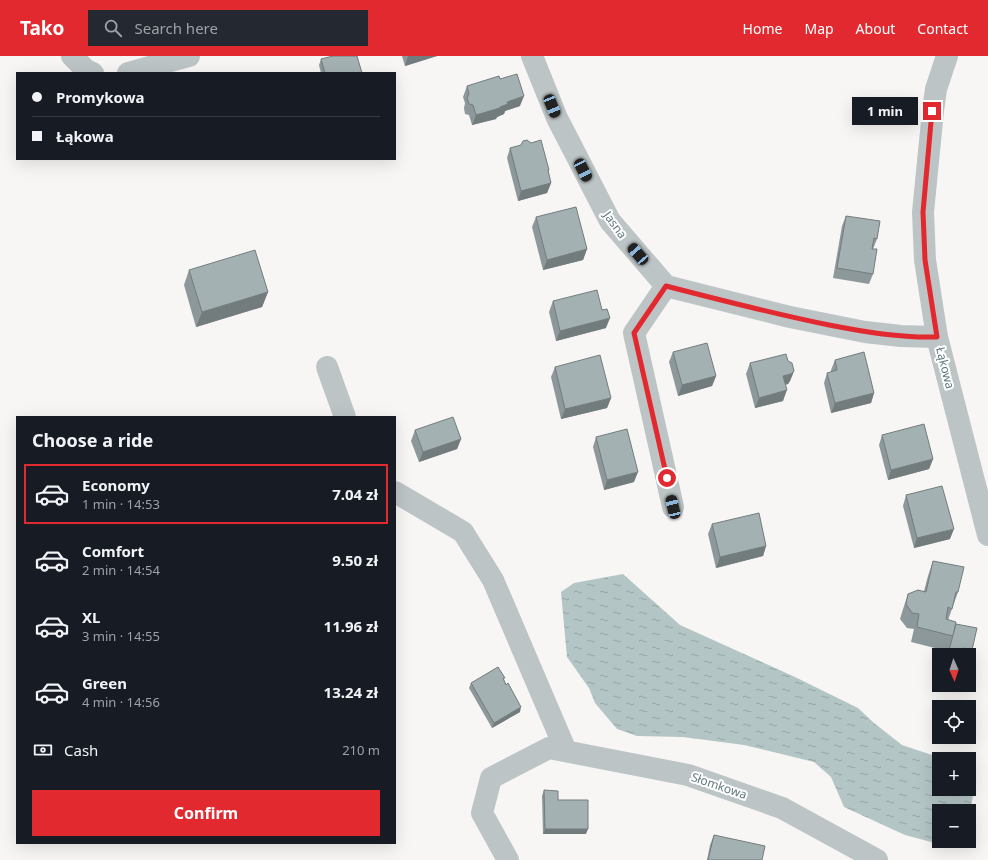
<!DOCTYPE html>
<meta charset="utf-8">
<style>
body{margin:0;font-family:"Noto Sans",sans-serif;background:#242831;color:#f1f3f6;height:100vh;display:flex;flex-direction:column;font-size:15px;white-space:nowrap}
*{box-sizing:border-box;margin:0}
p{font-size:13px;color:#9ea1a6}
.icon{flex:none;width:22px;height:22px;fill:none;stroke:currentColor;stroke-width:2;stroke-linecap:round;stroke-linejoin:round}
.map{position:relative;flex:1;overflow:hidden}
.side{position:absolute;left:16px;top:360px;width:380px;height:428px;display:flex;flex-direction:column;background:#171b24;border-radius:0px;box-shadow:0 4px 16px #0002}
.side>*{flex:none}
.guide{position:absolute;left:16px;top:16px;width:380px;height:88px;border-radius:0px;box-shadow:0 4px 16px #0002;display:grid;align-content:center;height:88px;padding:0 16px;background:#171b24}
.needle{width:26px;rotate:177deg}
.buttons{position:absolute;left:932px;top:592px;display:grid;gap:8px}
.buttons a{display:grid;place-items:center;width:44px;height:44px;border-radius:0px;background:#171b24;box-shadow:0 4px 16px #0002;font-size:20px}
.end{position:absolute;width:18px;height:18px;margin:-9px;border:5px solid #e1292f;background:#fff;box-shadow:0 0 0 2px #fff}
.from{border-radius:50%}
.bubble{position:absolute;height:28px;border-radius:0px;background:#171b24;box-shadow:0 4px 16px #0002;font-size:13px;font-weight:700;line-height:28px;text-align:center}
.car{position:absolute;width:12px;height:24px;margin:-12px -6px;border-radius:5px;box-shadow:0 0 3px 1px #0007;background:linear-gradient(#222 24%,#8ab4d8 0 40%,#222 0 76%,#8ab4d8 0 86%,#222 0)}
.guide b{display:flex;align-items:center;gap:14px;height:38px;font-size:15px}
.guide b+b{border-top:1px solid #363941}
.guide i{width:10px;height:10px;background:#f1f3f6}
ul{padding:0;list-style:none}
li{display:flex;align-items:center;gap:12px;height:60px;margin:0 8px 6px;padding:0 8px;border:2px solid transparent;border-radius:0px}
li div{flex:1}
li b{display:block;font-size:15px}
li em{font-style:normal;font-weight:700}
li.selected{border-color:#e1292f}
li>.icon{width:36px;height:36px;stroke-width:1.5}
h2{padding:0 16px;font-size:18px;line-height:48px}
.pay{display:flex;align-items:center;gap:10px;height:44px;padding:0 16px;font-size:15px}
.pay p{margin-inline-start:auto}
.button{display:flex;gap:8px;margin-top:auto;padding:8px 16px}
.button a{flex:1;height:46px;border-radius:0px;background:#e1292f;color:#fff;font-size:16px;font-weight:700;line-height:46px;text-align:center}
header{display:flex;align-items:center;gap:24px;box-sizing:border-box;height:56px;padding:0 20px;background:#e1292f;color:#fff}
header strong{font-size:19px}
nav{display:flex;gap:22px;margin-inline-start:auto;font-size:14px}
.search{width:280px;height:36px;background:#242831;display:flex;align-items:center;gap:10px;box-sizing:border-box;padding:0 14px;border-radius:0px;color:#9ea1a6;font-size:15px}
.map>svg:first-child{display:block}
.water{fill:url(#water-ripples)}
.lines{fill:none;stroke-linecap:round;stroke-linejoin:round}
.minor{stroke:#bdc4c6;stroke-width:22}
.wall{fill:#8d989a}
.shaded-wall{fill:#737c7d}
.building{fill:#a4b1b3;stroke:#737c7d}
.route{stroke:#e1292f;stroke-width:5}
.labels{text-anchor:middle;stroke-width:4;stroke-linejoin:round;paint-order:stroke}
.street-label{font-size:12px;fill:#627a7e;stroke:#fff}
</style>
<header>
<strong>Tako</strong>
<div class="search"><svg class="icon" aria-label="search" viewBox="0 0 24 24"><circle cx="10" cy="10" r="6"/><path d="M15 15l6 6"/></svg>Search here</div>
<nav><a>Home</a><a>Map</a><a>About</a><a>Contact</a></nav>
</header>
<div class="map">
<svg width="988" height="804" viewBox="0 0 988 804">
<defs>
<pattern id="water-ripples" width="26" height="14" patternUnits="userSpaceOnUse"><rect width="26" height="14" fill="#b4c5c5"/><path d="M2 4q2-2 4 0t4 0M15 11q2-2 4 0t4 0" fill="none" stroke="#96a5a5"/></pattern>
</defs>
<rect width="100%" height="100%" fill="#f7f6f4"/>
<!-- water -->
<path class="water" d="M623 518 680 569 795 621 858 652 874 667 902 689 944 703H939V733H969V718L976 728 969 757V755H939V785H962V786L950 791 905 779 844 751 831 721 814 706 744 689 683 681 637 680 617 673 595 647 589 632 567 601 561 536 574 527Z"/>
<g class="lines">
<!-- minor -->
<g class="minor">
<path d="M72 0 86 14 93 17"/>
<path d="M532 0 557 62 610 165 666 230 790 261 865 276 901 280 937 281"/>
<path d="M947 0 936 33 933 55 923 156 925 204 937 281 988 479"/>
<path d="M128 17 189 0"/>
<path d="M666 230 634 277 673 451"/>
<path d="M327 311 345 361"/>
<path d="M395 436 463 476 493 524 566 695"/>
<path d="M508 804 482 757 491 722 549 692 688 719 782 752 877 804"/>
</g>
</g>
<!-- wall -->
<g class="wall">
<path d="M402 0H437L405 10Z"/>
<path d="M321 3 362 17H321L319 9Z"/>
<path d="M500 23 520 50 505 55 504 58 497 61 496 63 472 69 469 59 465 58 464 52 465 47 463 41 467 30Z"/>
<path d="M510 92 549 114 548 117 551 127 547 137 518 145 507 102Z"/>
<path d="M846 160 877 183 873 193V218L869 228 833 222 842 170Z"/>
<path d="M536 161 587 193 583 204 543 214 532 171Z"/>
<path d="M189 214 268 236 262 251 196 271 184 229Z"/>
<path d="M553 245 606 272 556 285 549 256Z"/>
<path d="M673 296 716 320 712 330 678 340 669 306Z"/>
<path d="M835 304 874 337 871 347 831 357 824 327 827 317 831 316V314Z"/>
<path d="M788 305 794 315 790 325 788 328 785 329 783 345 755 352 746 318 750 307Z"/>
<path d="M555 311 611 342 607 352 561 363 551 321Z"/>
<path d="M415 374 461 383 457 393 419 406 411 385Z"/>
<path d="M882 379 933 403 929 413 888 424 879 389Z"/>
<path d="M596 381 634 426 604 434 593 391Z"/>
<path d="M906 439 950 483 914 492 903 450Z"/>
<path d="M712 468 766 490 763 500 716 512 708 478Z"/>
<path d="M933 505 958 536 948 564 956 568 972 594 969 602V599H946L947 595 911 586 914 573 907 572 900 563 903 553 908 538 924 535 928 520Z"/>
<path d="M504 624 520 656 492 672 469 632 471 627Z"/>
<path d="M544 734 558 744 586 778H543L542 740Z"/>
<path d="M714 779 762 804H707L710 789Z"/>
</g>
<!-- shaded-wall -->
<g class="shaded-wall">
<path d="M408 0H437L405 10Z"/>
<path d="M524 40 520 50 505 55 504 58 497 61 496 63 472 69 476 59 500 51 507 46Z"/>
<path d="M551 127 547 137 518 145 521 135Z"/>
<path d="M587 193 583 204 543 214 547 204Z"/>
<path d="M268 236 262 251 196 271 202 256Z"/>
<path d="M610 262 606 272 556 285 560 275Z"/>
<path d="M794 315 790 325 788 328 779 330 783 320Z"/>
<path d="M716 320 712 330 678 340 682 329Z"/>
<path d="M787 334 783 345 755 352 759 342Z"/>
<path d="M874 337 871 347 831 357 835 347Z"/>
<path d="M611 342 607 352 561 363 565 353Z"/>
<path d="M461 383 457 393 419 406 423 396Z"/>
<path d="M933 403 929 413 888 424 891 414Z"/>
<path d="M638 416 634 426 604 434 607 424Z"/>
<path d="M954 473 950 483 914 492 917 482Z"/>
<path d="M766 490 763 500 716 512 720 501Z"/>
<path d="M521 651 520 656 492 672 494 667Z"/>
<path d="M545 773H588L586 778H543Z"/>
</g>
<!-- building -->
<g class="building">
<path d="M333 0H357L362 17H325L321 3Z"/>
<path d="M517 18 524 40 507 46 508 48 500 51V52L476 59 473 49 469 48 467 42 469 38 467 30 499 20 500 23Z"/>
<path d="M527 84 531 87 541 84 549 114H548L551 127 521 135 510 92 521 89 523 85Z"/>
<path d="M576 151 587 193 547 204 536 161Z"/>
<path d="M846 160 880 165 877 183 874 182 872 193H877L873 218 837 212Z"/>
<path d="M255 194 268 236 202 256 189 214Z"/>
<path d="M597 234 602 254 607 253 610 262 560 275 553 245Z"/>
<path d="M707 287 716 320 682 329 673 296Z"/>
<path d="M864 296 874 337 835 347 827 317 837 314 835 304Z"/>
<path d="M786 298 788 305 792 307 794 315 791 318 783 320 787 334 759 342 750 307Z"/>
<path d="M600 299 611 342 565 353 555 311Z"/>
<path d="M453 361 461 383 423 396 415 374Z"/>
<path d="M924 368 933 403 891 414 882 379Z"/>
<path d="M627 373 638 416 607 424 596 381Z"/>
<path d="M942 430 954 473 917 482 906 439Z"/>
<path d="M759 457 766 490 720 501 712 468Z"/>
<path d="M933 505 964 511 958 536H956L952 553 948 551 946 563 956 566 953 580 917 571 919 558 912 557 906 548 908 538 918 534 926 536Z"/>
<path d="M956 568 977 572 972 594 963 592 961 599H954L948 598Z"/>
<path d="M498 611 505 622H503L506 629 508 627 521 651 494 667 471 627Z"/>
<path d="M544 734 558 735V744H588V773H545Z"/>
<path d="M714 779 765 790 762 804H708Z"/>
</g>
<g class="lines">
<!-- route -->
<path class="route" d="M667 422 634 277 666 230C720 244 774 258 829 269 865 276 900 282 937 281L925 204 923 156 932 55"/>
</g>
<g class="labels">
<!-- street labels -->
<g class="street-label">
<text transform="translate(615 169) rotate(54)" y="4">Jasna</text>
<text transform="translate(945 312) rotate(76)" y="4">Łąkowa</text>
<text transform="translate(719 730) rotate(19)" y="4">Słomkowa</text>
</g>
</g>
</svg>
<div class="buttons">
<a><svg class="needle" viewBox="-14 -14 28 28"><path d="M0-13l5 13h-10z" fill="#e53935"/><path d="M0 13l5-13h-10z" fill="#9ea1a6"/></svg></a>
<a><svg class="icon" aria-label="locate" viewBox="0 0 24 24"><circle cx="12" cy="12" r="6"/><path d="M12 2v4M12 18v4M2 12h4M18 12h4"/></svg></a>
<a>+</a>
<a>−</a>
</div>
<i class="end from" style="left:667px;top:422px"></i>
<i class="end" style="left:932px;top:55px"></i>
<div class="bubble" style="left:852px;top:41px;width:66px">1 min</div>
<i class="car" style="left:552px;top:50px;rotate:158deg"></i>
<i class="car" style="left:583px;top:114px;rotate:153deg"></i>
<i class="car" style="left:638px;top:198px;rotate:319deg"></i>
<i class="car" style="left:673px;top:451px;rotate:347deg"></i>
<div class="guide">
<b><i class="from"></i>Promykowa</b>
<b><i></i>Łąkowa</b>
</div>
<section class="side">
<h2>Choose a ride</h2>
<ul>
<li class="selected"><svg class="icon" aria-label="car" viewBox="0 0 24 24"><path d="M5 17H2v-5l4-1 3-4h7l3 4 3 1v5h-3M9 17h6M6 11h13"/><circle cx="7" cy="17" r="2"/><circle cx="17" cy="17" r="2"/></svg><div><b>Economy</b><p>1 min · 14:53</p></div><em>7.04 zł</em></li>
<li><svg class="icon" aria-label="car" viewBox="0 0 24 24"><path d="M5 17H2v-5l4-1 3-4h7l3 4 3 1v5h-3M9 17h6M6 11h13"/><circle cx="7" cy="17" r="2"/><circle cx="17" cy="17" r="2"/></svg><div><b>Comfort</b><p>2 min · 14:54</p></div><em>9.50 zł</em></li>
<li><svg class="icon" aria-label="car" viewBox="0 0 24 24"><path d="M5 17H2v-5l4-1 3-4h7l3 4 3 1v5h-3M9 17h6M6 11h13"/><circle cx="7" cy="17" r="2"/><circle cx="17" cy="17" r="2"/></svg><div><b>XL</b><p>3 min · 14:55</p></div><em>11.96 zł</em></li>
<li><svg class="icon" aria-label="car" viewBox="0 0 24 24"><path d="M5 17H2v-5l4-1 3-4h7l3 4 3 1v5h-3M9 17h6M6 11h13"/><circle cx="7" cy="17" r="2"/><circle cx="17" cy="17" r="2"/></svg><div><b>Green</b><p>4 min · 14:56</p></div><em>13.24 zł</em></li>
</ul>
<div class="pay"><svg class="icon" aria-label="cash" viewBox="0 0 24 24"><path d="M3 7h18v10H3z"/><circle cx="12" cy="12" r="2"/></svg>Cash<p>210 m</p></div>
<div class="button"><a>Confirm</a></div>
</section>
</div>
